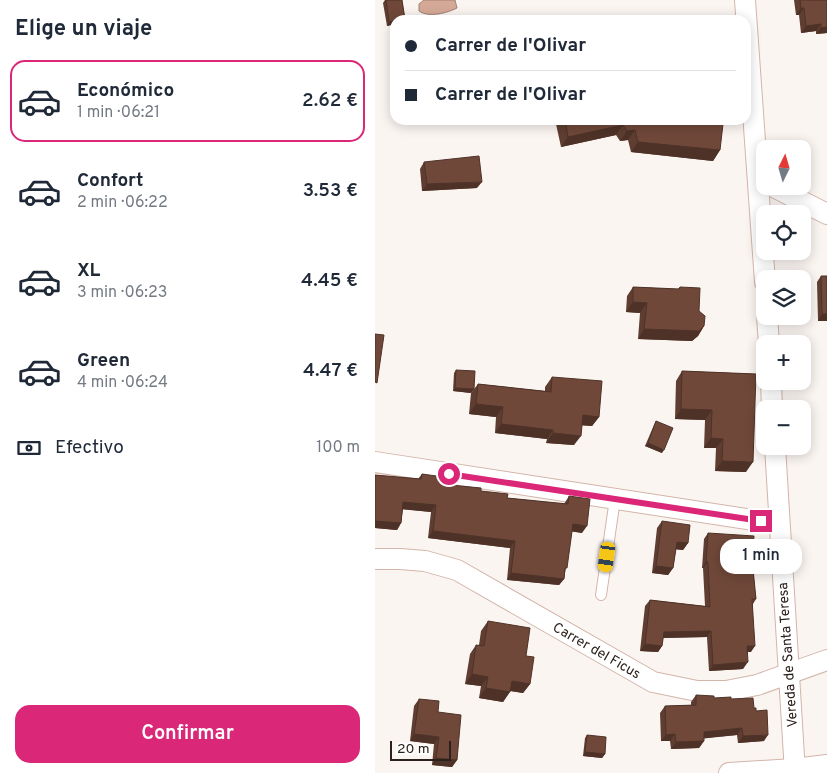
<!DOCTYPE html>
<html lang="es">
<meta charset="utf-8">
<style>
body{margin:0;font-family:Overpass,sans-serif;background:#f2f2f3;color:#1f2937;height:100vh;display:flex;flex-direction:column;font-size:19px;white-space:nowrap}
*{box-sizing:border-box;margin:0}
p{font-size:16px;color:#747a83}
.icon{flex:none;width:28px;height:28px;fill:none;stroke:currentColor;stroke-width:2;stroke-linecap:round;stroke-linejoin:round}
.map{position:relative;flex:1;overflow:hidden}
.side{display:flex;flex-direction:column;background:#fff;width:375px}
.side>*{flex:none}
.top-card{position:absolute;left:15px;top:15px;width:361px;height:110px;border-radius:15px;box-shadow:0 2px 12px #0003;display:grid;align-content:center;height:110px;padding:0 15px;background:#fff}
.needle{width:32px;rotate:5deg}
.buttons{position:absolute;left:381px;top:140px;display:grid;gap:10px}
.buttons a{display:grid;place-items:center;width:55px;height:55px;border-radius:10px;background:#fff;box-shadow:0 2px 12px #0003;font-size:25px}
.scale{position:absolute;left:15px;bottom:12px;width:61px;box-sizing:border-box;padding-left:5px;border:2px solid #2b201b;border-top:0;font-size:14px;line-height:18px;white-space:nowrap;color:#2b201b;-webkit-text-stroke:4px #fff;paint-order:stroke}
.end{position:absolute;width:22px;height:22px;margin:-11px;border:6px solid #db2777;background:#fff;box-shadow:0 0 0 2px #fff}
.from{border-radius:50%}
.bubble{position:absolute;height:35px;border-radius:15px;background:#fff;box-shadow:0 2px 12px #0003;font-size:16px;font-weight:600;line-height:35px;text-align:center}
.car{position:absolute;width:15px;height:30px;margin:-15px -8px;border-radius:6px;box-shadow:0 0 4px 1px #0007;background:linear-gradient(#f5c518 24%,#345 0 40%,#f5c518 0 76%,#345 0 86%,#f5c518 0)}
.top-card b{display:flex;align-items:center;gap:18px;height:48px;font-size:19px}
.top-card b+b{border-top:1px solid #e0e1e3}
.top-card i{width:12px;height:12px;background:#1f2937}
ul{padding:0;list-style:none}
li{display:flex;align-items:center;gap:15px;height:82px;margin:0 10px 8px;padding:0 5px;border:2px solid transparent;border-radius:15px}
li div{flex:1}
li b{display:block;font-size:19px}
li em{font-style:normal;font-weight:600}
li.active{border-color:#db2777}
li>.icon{width:45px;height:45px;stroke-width:1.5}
h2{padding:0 15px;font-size:22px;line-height:60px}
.pay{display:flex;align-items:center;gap:12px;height:55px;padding:0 15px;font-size:19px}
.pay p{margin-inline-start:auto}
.primary-button{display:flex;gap:10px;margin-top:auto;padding:10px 15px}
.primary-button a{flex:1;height:58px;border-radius:15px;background:#db2777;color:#fff;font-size:20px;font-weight:600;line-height:58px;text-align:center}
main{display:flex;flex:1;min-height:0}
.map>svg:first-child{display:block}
.water{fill:#d5a997;stroke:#a28072}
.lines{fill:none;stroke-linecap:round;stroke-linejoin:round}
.lane-casing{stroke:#d3b5a9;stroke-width:12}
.street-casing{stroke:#d3b5a9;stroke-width:22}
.lane{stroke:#fff;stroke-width:10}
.street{stroke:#fff;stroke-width:20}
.wall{fill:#5f3e31}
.shaded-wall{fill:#4e3228}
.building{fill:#6f4839;stroke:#4e3228}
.route{stroke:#db2777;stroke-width:6}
.labels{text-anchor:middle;stroke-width:5;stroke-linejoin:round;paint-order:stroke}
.street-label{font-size:14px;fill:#2b201b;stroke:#fff}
</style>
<main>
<section class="side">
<h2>Elige un viaje</h2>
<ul>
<li class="active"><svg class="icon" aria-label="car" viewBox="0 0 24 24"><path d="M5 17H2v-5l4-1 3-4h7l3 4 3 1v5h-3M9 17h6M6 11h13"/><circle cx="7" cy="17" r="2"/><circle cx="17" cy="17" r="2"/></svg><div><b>Económico</b><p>1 min · 06:21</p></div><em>2.62 €</em></li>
<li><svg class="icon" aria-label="car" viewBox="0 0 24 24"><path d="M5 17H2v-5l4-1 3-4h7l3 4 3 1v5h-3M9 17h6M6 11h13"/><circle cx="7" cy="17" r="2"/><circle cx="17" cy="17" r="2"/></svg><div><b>Confort</b><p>2 min · 06:22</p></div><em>3.53 €</em></li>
<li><svg class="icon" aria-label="car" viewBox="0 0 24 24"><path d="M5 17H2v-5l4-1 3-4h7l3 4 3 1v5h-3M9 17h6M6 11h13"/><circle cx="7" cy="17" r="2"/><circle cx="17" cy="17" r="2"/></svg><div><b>XL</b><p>3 min · 06:23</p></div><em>4.45 €</em></li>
<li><svg class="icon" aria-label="car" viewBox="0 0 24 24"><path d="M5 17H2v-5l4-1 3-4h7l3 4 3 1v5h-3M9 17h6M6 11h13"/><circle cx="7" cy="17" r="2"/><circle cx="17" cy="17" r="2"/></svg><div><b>Green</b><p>4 min · 06:24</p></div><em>4.47 €</em></li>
</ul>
<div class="pay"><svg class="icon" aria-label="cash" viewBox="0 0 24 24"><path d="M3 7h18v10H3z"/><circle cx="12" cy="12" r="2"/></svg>Efectivo<p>100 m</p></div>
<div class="primary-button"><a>Confirmar</a></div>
</section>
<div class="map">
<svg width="452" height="773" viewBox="0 0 452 773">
<rect width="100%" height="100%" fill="#fbf5f2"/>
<!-- water -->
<path class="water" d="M49 0H80L82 8C72 13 54 18 44 11V4Z"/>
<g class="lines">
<defs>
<path id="lane" d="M226 595 240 499"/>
<g id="street">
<path d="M370 0 390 282"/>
<path d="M397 186 452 214"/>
<path d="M392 316 394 344"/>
<path d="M396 381 397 409"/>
<path d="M400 446 420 773"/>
<path d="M0 462 404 524"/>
<path d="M0 559H25L50 561 82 570 278 682 322 691H351L382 685 452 660"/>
<path d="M354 773 419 769 452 765"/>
</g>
</defs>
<!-- lane casing -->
<use href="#lane" class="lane-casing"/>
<!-- street casing -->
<use href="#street" class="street-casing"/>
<!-- lane -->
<use href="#lane" class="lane"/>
<!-- street -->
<use href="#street" class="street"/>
</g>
<!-- wall -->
<g class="wall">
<path d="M10 0H27L30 20H20V24L12 26 8 3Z"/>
<path d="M419 0H452V33L441 34V31L426 33 424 15H421Z"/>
<path d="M99 120H120L119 121 100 124Z"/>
<path d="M184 120H315L345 150 338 161 256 152 253 140 245 141 241 135 186 147 181 124Z"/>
<path d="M49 162 102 188 47 191 45 169Z"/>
<path d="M446 276 452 321H443L442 282Z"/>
<path d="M258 287 303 289 305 287 324 311 329 326 323 336 317 341 263 339 265 313 251 312 252 296Z"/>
<path d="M81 370 99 389 96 393 78 391 79 373Z"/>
<path d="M307 371 381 374 371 472 340 471 341 448H329L330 420 300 419 301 381Z"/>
<path d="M177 377 224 417 217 426 207 425 199 445 171 443 172 439 120 433 121 417 94 414 96 393 103 384 170 391V387Z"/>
<path d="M281 421 287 453 270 446 279 425Z"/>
<path d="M47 474 75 485 132 498 189 504 194 496 207 533 197 531 189 579 184 585 132 580 135 548 53 538 56 512 28 509 26 523 22 530 0 528V475L43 479Z"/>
<path d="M287 521 313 543 308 550 301 549 298 568 293 575 277 573 282 528Z"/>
<path d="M333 533 377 559 381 599 378 604 376 652H372L368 669 334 671 332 637 288 638 287 646 283 652 265 651 270 606 275 600 330 606 328 568H327L329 539Z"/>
<path d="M113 621 151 656 155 684 148 693 135 691 128 702 104 698 106 686 90 684 95 654 101 645H104L106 631Z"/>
<path d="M321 695 339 698 356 699 379 708 389 741 363 743 362 735 329 738V741L324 748 296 749 295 741H286L285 713 290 706 316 705V702Z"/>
<path d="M44 699 63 712 82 760 77 767 57 765 59 744 35 741 39 706Z"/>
<path d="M212 735 230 754 227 758 208 756 210 738Z"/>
</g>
<!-- shaded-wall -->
<g class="shaded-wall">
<path d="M426 8H429L424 15H421Z"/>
<path d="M20 21V24L12 26 14 22Z"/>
<path d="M446 24 441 31 426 33 431 26Z"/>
<path d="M452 27V33L441 34 446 28Z"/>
<path d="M103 120H120L119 121 100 124Z"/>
<path d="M248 125 241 135 186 147 193 137Z"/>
<path d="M260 130 253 140 245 141 252 131Z"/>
<path d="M263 142 345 150 338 161 256 152Z"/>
<path d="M107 182 102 188 47 191 52 184Z"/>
<path d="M258 302 272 303 265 313 251 312Z"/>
<path d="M447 314H452V321H443Z"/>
<path d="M329 326 323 336 317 341 263 339 269 329Z"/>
<path d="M80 388 99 389 96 393 78 391Z"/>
<path d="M101 404 128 407 121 417 94 414Z"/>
<path d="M306 409 337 410 330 420 300 419Z"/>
<path d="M208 415 224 417 217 426 201 425Z"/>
<path d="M126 424 178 430 172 439 120 433Z"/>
<path d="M178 433 206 436 199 445 171 443Z"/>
<path d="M336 438 348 439 341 448H329Z"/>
<path d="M273 443 289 450 287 453 270 446Z"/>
<path d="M347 461 378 462 371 472 340 471Z"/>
<path d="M28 502 61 505 56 512 24 509Z"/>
<path d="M0 521 26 523 22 530 0 528Z"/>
<path d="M198 524 212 526 207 533 193 531Z"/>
<path d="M58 531 140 541 135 548 53 538Z"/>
<path d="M302 542 313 543 308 550 297 549Z"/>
<path d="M331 561 333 562 328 568H327Z"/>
<path d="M281 566 298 568 293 575 277 573Z"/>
<path d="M136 573 189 579 184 585 132 580Z"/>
<path d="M336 631 332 637 284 638 289 632Z"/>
<path d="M270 644 287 646 283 652 265 651Z"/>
<path d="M372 646H380L376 652H367Z"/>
<path d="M373 662 368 669 334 671 338 665Z"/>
<path d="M97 674 113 677 106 686 90 684Z"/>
<path d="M137 681 155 684 148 693 130 690Z"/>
<path d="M111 688 135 692 128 702 104 698Z"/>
<path d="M367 728 362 735 324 739 329 732Z"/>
<path d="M39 734 64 737 59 744 35 741Z"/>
<path d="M300 734 295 741H286L291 735Z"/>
<path d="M393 735 389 741 363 743 368 736Z"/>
<path d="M329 741 324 748 296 749 301 742Z"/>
<path d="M210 752 230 754 227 758 208 756Z"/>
<path d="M61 758 82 760 77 767 57 765Z"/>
</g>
<!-- building -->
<g class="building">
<path d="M11 0H27L30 19 20 20V21L14 22Z"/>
<path d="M425 0H452V27L446 28V24L431 26 429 8H426Z"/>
<path d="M135 17V20H119Z"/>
<path d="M190 120H315L348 124 345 150 263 142 260 130 252 131 248 125 193 137Z"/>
<path d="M104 156 107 182 52 184 49 162Z"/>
<path d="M446 276H452V314H447Z"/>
<path d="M258 287 304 289 305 287 325 288 324 311 330 316 329 326 324 331 269 329 272 303 258 302Z"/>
<path d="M0 334 9 335 2 383 0 382Z"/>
<path d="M81 370 100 371 99 389 80 388Z"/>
<path d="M307 371 381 374 378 462 347 461 348 439 336 438 337 410 306 409Z"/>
<path d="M177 377 227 381 224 417 208 415 206 436 178 433V430L126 424 128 407 101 404 103 384 176 392Z"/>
<path d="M281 421 298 428 289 450 273 443Z"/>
<path d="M47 474 76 478 75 485 106 488V491L133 494 132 498 193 504 194 496 215 499 212 526 198 524 192 568H190L189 579 136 573 140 541 58 531 61 505 28 502 26 523 0 521V475L46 479Z"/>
<path d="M287 521 315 525 313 543 302 542 298 568 281 566Z"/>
<path d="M333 533 379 536 377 559 381 599H377L380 646H372L373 662 338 665 336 631 289 632 287 646 270 644 275 600 335 607 333 562 331 561Z"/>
<path d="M113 621 155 628 151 656 159 657 155 684 137 681 135 692 111 688 113 677 97 674 101 645 109 646Z"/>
<path d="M321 695 339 696V698L356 697V699L378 698 379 708H381V711L392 710 393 735 368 736 367 728 329 732V741L301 742 300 734 291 735 290 706 321 705Z"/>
<path d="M44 699 64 701 63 712 86 715 82 760 61 758 64 737 39 734Z"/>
<path d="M212 735 231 737 230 754 210 752Z"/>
</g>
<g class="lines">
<!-- route -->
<path class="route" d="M74 474 386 521"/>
</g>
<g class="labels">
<!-- street labels -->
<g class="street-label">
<text transform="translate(222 650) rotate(30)" y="5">Carrer del Ficus</text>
<text transform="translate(412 655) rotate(-94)" y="5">Vereda de Santa Teresa</text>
</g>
</g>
</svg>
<div class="buttons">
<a><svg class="needle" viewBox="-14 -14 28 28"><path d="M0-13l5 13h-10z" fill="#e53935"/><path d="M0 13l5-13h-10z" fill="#747a83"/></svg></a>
<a><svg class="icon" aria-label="locate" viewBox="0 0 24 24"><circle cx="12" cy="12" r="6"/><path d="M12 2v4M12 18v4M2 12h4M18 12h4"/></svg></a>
<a><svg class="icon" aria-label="layers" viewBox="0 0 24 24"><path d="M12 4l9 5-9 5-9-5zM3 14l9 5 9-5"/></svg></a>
<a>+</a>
<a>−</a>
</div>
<div class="scale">20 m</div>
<i class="end from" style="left:74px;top:474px"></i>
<i class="end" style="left:386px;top:521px"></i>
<div class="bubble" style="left:345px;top:539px;width:82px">1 min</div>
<i class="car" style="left:232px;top:557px;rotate:188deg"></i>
<div class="top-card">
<b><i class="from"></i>Carrer de l'Olivar</b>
<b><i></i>Carrer de l'Olivar</b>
</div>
</div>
</main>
